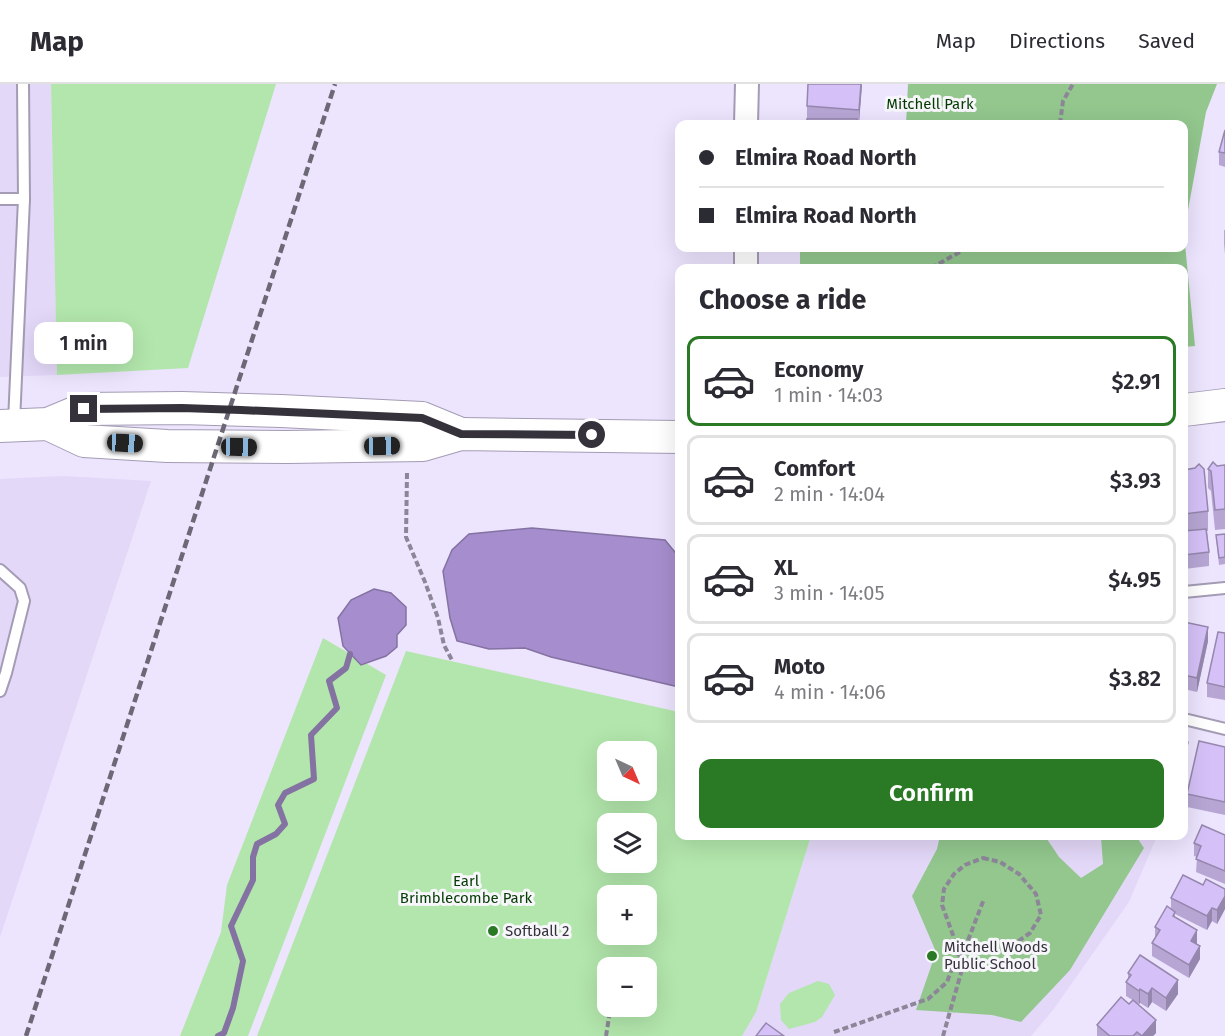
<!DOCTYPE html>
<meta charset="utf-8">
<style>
body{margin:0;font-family:"Fira Sans",sans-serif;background:#f2f2f3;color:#2b2b33;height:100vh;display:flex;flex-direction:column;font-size:22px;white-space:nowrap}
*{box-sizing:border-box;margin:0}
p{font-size:20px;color:#7c7c81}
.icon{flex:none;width:33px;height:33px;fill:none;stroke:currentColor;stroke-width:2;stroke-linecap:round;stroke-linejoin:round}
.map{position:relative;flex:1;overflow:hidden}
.details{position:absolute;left:675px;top:180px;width:513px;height:576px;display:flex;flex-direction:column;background:#fff;border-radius:12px;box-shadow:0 6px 24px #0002}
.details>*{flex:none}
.top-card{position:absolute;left:675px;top:36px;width:513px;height:132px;border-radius:12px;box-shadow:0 6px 24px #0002;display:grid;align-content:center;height:132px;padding:0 24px;background:#fff}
.needle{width:39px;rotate:136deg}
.fabs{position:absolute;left:597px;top:657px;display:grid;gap:12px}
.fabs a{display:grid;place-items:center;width:60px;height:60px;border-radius:12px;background:#fff;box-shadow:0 6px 24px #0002;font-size:30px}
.end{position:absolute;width:27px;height:27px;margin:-14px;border:8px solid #35323c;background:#fff;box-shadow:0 0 0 3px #fff}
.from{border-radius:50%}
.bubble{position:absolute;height:42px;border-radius:12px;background:#fff;box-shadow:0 6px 24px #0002;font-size:20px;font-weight:600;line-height:42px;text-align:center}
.car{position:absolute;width:18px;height:36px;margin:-18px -9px;border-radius:8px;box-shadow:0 0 4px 2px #0007;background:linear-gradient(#222 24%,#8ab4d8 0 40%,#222 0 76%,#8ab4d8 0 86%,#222 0)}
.top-card b{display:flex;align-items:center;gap:21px;height:57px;font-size:22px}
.top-card b+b{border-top:2px solid #e1e1e2}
.top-card i{width:15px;height:15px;background:#2b2b33}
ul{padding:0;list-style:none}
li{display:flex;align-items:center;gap:18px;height:90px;margin:0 12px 9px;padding:0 12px;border:3px solid #e1e1e2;border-radius:12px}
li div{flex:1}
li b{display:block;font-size:22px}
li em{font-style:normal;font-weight:600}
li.on{border-color:#2a7a25}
li>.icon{width:54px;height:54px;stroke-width:1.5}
h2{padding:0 24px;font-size:27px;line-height:72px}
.primary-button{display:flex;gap:12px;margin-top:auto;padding:12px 24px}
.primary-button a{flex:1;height:69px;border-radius:12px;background:#2a7a25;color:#fff;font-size:24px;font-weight:600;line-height:69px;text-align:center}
header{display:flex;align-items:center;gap:36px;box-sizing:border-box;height:84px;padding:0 30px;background:#fff;border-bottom:2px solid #e1e1e2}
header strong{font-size:28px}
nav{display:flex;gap:33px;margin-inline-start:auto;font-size:21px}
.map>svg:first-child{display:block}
.built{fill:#e3d8f8}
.green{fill:#b2e6ac;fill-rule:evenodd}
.forest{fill:#93c78e}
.water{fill:#a68dcd;stroke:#8472a2;stroke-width:1.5}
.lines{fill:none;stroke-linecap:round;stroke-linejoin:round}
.stream{stroke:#8472a2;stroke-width:6}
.service-casing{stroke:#a49cb4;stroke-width:14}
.minor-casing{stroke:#a49cb4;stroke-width:26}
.secondary-casing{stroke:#a49cb4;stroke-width:34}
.path{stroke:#8c8698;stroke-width:4;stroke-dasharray:6 3;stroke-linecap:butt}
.service{stroke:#fff;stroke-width:10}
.minor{stroke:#fff;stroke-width:22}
.secondary{stroke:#fff;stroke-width:32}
.rail{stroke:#6c6876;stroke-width:4.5;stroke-dasharray:9 4.5;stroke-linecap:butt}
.wall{fill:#b7a6d4}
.shaded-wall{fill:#9587ad}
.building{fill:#d5c1f7;stroke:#9587ad;stroke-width:1.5}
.route{stroke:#35323c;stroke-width:8}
.poi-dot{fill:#2a7a25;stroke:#f7f6fb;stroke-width:2}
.labels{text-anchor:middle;stroke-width:6;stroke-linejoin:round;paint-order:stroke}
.park-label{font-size:15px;fill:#043b02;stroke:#f7f6fb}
.poi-label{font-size:15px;fill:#35323c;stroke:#f7f6fb;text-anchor:start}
</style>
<header>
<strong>Map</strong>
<nav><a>Map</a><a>Directions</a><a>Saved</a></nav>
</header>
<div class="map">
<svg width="1225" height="952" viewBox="0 0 1225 952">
<rect width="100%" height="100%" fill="#ede4fe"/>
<!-- built -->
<g class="built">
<path d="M0 0H51L57 291 0 293Z"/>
<path d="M63 392 151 397 0 853V395Z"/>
<path d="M811 752H1157L1129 818 1053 926 1031 952H742L756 928Z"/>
</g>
<!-- green -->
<g class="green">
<path d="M51 0H276L188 284 57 291Z"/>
<path d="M323 554 386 591 248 952H180L221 848 227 801Z"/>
<path d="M406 567 679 628 680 752H811L756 928 742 952H257ZM608 668H646V706H608ZM608 740H646V778H608ZM608 812H646V850H608ZM608 884H646V922H608Z"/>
<path d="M818 897 829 900 835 911 822 933 815 938 789 945 781 936 780 920 789 909Z"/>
</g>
<!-- forest -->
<g class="forest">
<path d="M908 0H1217L1206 28 1184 148V40H906Z"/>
<path d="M1184 150 1195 262 1184 263V184H800V164H1184Z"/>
<path d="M940 752H1045L1059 773 1081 794 1103 780 1101 753 1102 752H1136L1144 764 1070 886 1021 938 992 931 916 926 936 868 912 812 937 765Z"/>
</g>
<!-- water -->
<g class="water">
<path d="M532 444 665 456 679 473V603L551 573 525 564 489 565 457 557 450 534 443 487 452 466 469 450Z"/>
<path d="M374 505 391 509 406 523V541L397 551V563L386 572 361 581 343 562 338 534 351 516Z"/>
</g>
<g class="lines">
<!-- stream -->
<path class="stream" d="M218 952 224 949 233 924 243 877 231 842 253 796V773L257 760 276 750 285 740 278 721 285 709 314 695 311 651 337 624 329 597 346 584 350 570"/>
<defs>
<g id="service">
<path d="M23 0 24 115"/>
<path d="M0 115H24L14 338"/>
<path d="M0 486 20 504 24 517 6 589 0 607"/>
<path d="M1184 508 1225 504"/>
<path d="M1184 635 1225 645"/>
</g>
<g id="minor">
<path d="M746 40 747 0"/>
<path d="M746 164V184"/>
</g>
<g id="secondary">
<path d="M1184 326 1225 321"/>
<path d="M48 340 84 357 167 362 287 363 423 361 461 350 680 353"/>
<path d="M0 342 48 340 84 325 182 324 281 327 422 334 461 350"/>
</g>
</defs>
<!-- service casing -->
<use href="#service" class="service-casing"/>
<!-- minor casing -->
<use href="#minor" class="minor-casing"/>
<!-- secondary casing -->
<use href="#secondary" class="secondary-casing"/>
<!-- path -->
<g class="path">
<path d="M1060 40 1063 17 1073 0"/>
<path d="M931 184 958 169 965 164"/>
<path d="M407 389 406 453 425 498 438 534 444 561 453 578"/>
<path d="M983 774 1000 778 1019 790 1036 810 1041 831 1030 849 1017 858 995 867 979 868 957 862 942 821 944 805 954 790 965 781Z"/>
<path d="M602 910 607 915 608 918"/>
<path d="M834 948 928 915 947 898 956 874 965 864"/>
<path d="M606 952 610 927 609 922"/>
<path d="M943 952 961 889 965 864 984 815"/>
</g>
<!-- service -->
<use href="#service" class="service"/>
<!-- minor -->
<use href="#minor" class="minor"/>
<!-- secondary -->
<use href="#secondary" class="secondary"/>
<!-- rail -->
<path class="rail" d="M26 952 335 0"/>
</g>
<!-- wall -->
<g class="wall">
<path d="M862 0 859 39 807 36V22Z"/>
<path d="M1225 46V83L1219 81V68Z"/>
<path d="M1224 146H1225V170L1224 160Z"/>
<path d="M1225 381V445L1215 446 1211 407 1208 404V385L1217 382Z"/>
<path d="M1184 386 1208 427V447H1207L1209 468V482L1184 485Z"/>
<path d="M1225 450V480L1219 481 1216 451Z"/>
<path d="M1184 538 1208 557 1197 608 1184 605Z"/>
<path d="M1225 549V616L1207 613V599Z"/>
<path d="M1225 663V731L1187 723V710Z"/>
<path d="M1225 751V800L1196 788 1197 773 1194 772V759Z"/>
<path d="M1203 801 1225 805V825L1217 840 1212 837 1207 846 1175 830V834L1197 860 1200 875 1189 894 1152 872V859L1155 854V843L1171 825V814Z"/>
<path d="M1128 889 1178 910 1166 927 1152 918 1148 924 1140 919 1139 920 1126 912V898L1128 896Z"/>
<path d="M1097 941 1156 949 1153 952H1097Z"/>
</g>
<!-- shaded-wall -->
<g class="shaded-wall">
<path d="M861 0 862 1 859 39V26Z"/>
<path d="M1208 543V557L1197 608V594Z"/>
<path d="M1188 658V671L1184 689V676Z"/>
<path d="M1225 812V825L1217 840V826Z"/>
<path d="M1212 824V837L1207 846V832Z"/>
<path d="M1197 846V860L1191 870V857Z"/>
<path d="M1200 862V875L1189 894V881Z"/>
<path d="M1178 896V910L1166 927V914Z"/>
<path d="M1152 904V918L1148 924V910Z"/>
<path d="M1140 905V919L1139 920V907Z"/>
<path d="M1156 936V949L1153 952H1142Z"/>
</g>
<!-- building -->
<g class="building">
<path d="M808 0H861L859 26 807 22Z"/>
<rect x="807" y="35" width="50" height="5"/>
<path d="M1225 46V69L1219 68Z"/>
<path d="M1213 378 1217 382 1225 381V425L1215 426 1211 387 1208 385Z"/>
<path d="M1199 380 1204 385 1208 427 1184 430V386L1195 384Z"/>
<path d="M1206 445 1209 468 1184 471V447Z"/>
<path d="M1225 450V473L1219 474 1216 451Z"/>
<path d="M1184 538 1208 543 1197 594 1184 591Z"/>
<path d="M1218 548 1225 549V603L1207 599Z"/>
<path d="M1184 657 1188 658 1184 676Z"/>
<path d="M1199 657 1225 663V718L1187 710Z"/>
<path d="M1202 741 1225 751V787L1196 775 1201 762 1194 759Z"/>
<path d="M1183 791 1203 801 1206 795 1225 805V812L1217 826 1212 824 1207 832 1171 814Z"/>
<path d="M1167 822 1175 828 1173 832 1197 846 1191 857 1200 862 1189 881 1152 859 1160 846 1155 843Z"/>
<path d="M1140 871 1178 896 1166 914 1152 904 1148 910 1140 905 1139 907 1126 898 1131 891 1128 889Z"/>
<path d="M1121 913 1129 920 1133 916 1156 936 1142 952 1137 948 1133 952H1110L1097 941Z"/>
<path d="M766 939 784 952H756Z"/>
</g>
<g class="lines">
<!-- route -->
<path class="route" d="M84 325 182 324 241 326 422 334 461 350 592 351"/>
</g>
<!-- markers -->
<g class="poi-dot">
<circle cx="493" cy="847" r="6"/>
<circle cx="932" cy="872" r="6"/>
</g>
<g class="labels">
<!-- park labels -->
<g class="park-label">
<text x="930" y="25">Mitchell Park</text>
<text x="466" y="802">Earl<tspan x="466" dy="17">Brimblecombe Park</tspan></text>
</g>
<!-- poi labels -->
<g class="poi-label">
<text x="505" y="852">Softball 2</text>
<text x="944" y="868">Mitchell Woods<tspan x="944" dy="17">Public School</tspan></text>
</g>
</g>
</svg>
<div class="fabs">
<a><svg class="needle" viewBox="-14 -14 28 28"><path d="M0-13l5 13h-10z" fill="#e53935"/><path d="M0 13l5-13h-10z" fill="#7c7c81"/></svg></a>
<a><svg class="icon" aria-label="layers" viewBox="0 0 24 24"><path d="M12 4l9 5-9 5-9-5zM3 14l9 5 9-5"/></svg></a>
<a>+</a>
<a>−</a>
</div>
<i class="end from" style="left:592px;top:351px"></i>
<i class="end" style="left:84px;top:325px"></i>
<div class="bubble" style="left:34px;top:238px;width:99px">1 min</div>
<i class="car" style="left:125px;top:359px;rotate:93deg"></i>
<i class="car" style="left:382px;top:362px;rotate:89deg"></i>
<i class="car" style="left:239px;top:363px;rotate:91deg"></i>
<div class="top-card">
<b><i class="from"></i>Elmira Road North</b>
<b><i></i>Elmira Road North</b>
</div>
<section class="details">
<h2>Choose a ride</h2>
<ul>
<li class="on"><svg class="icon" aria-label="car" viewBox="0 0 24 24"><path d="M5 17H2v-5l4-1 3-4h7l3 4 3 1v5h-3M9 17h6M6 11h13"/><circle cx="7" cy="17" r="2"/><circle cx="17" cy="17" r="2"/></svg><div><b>Economy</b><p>1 min · 14:03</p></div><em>$2.91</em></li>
<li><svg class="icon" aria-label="car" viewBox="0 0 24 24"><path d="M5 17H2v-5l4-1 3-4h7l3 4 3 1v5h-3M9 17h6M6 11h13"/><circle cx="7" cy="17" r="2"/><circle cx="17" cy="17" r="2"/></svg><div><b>Comfort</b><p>2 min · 14:04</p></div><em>$3.93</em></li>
<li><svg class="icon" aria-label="car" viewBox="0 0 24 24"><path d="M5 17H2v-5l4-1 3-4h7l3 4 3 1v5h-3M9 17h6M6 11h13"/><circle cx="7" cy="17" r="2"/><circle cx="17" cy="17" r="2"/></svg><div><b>XL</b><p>3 min · 14:05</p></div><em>$4.95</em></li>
<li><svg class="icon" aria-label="car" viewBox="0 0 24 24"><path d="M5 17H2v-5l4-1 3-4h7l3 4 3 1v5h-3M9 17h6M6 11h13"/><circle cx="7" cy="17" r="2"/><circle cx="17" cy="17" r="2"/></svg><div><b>Moto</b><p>4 min · 14:06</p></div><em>$3.82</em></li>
</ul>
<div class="primary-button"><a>Confirm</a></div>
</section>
</div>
